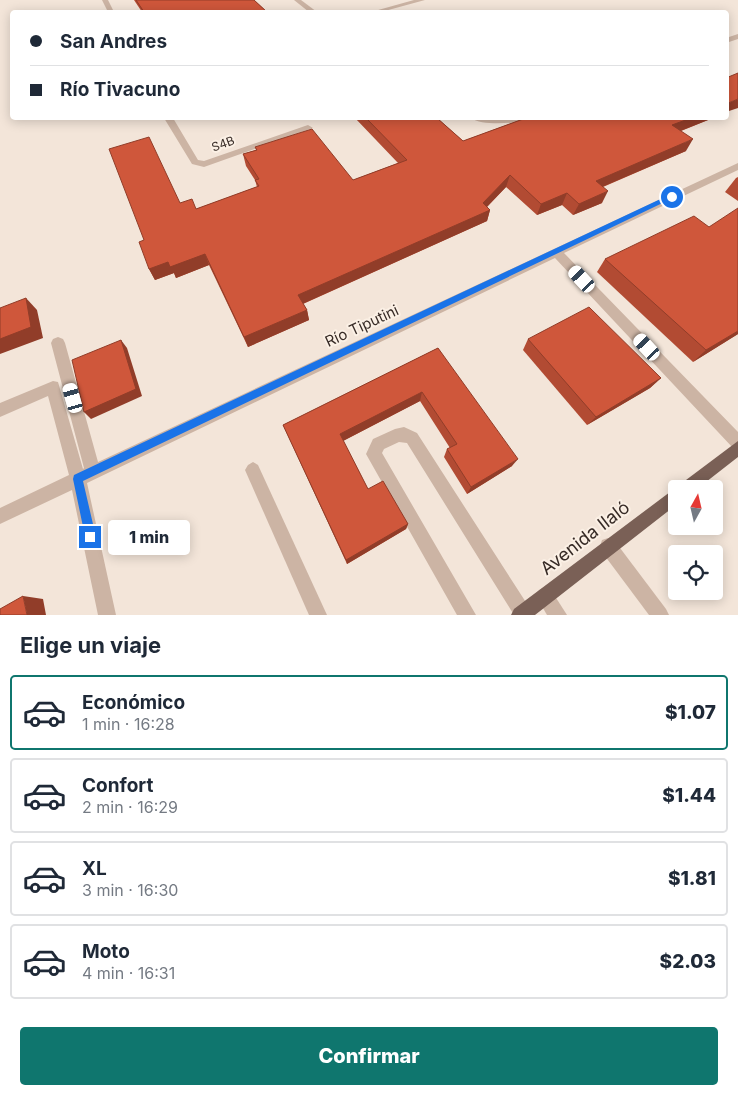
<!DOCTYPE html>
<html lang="es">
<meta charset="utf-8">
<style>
body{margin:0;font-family:Inter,sans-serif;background:#f6f6f7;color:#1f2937;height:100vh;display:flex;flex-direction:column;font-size:19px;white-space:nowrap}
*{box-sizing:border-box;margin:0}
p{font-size:16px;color:#747a83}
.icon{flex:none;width:28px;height:28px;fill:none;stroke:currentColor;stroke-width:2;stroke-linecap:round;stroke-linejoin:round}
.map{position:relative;height:615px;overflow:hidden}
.sheet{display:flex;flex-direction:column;background:#fff;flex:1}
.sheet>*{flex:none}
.top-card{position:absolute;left:10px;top:10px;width:719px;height:110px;border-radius:5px;box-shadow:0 2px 12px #0003;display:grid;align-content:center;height:110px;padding:0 20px;background:#fff}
.needle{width:32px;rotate:8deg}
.fabs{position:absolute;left:668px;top:480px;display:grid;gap:10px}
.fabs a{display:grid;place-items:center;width:55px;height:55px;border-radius:5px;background:#fff;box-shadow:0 2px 12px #0003;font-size:25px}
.end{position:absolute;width:22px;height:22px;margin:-11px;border:6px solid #1a73e8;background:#fff;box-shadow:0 0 0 2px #fff}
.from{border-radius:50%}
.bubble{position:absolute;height:35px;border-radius:5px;background:#fff;box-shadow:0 2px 12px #0003;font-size:16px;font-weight:800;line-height:35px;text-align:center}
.car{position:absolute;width:15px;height:30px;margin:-15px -8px;border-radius:6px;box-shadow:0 0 4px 1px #0007;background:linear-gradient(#fff 24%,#345 0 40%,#fff 0 76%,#345 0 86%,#fff 0)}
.top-card b{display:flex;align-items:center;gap:18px;height:48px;font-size:19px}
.top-card b+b{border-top:1px solid #e0e1e3}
.top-card i{width:12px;height:12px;background:#1f2937}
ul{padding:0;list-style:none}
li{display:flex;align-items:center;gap:15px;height:75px;margin:0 10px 8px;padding:0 10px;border:2px solid #e0e1e3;border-radius:5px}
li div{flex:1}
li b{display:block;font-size:19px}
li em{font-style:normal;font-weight:800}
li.current{border-color:#0f766e}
li>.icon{width:45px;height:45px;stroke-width:1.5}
h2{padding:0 20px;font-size:22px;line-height:60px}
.action{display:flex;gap:10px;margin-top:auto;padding:10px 20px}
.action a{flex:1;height:58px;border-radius:5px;background:#0f766e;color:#fff;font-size:20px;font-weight:800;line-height:58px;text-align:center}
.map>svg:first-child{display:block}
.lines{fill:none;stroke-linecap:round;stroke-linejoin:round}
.minor{fill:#ccb4a4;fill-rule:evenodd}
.major{fill:#7a6056;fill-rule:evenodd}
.wall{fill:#b24b33}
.shaded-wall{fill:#913d29}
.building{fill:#cf573b;stroke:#913d29}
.route{fill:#1a73e8}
.labels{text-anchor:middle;stroke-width:4;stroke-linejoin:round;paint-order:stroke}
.far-street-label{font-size:12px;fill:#372b26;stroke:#fbf0e5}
.street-label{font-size:15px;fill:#372b26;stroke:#fbf0e5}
.near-street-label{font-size:18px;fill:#372b26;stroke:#fbf0e5}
</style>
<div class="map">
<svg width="738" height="615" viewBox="0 0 738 615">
<rect width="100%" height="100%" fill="#f3e5d9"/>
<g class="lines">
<!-- minor -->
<g class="minor">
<path d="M102 0H108L114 12H108Z"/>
<path d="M294 0H301L317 12H309Z"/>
<path d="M414 0H425L381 12H371Z"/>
<path d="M738 34V39L726 43V38Z"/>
<path d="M164 118H173L198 160 204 161 305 126 308 125 313 128 204 167 192 164Z"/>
<path d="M471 118H538L533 121C518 122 483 127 471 118Z"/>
<path d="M738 163V170L564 253 738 432V450L733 448 555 258 87 483 116 615H98L72 490 0 524V508L69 475 48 396 0 417V403L53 381 58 382 83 469 84 468 51 343 53 339 58 337 63 339 65 343 98 462Z"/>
<path d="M404 427 417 433 529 607 531 615H514L407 443 399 442 384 449 382 453 476 615H457L366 454 373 439 395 429Z"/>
<path d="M253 462 258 465 327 615H309L245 470 248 465Z"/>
<path d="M608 538 614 540 666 609 669 615H649L602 552 600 546 602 540Z"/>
<path d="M545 587 551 590 567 615H547L536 596 539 590Z"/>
</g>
<!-- major -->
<path class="major" d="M738 441V457L697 489H676V505L535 615H511L514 609Z"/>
</g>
<!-- wall -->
<g class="wall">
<path d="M134 0H254L267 12H142Z"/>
<path d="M355 118H437L463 141 526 118H713L681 131 686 151 603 187 602 203 573 215 562 205 537 215 506 187 487 207 490 210 487 221 303 304 307 310 309 320 248 347 209 265 176 278 174 273 155 280 149 269 144 240 180 203 196 209 257 187 255 180 246 166 243 154 256 150 255 147 353 180 398 163Z"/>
<path d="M738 177V201L725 192 736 178Z"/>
<path d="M709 227 738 334 693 362 597 272 605 259Z"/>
<path d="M528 339 661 378 650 388 587 425 523 350Z"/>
<path d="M438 348 512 466 467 494 444 457 447 449 450 448 420 401 343 441 368 489 408 524 406 529 347 564 283 425Z"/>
</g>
<!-- shaded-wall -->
<g class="shaded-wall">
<path d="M738 99V108L726 112V104Z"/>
<path d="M691 118H713L665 137 672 125Z"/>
<path d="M693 139 686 151 590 192 596 181Z"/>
<path d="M510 175 506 187 480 214 483 203Z"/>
<path d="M608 191 602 203 573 215 579 204Z"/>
<path d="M567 193 562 205 537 215 541 204Z"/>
<path d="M490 210 487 221 300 305 298 295Z"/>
<path d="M205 254 209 265 176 278 174 273 155 280 149 269 168 262Z"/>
<path d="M26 298 37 310 43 338 0 354V339Z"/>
<path d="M307 310 309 320 248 347 244 337Z"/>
<path d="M738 331V334L693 362 706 350Z"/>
<path d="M121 340 127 348 142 396 91 419 84 412Z"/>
<path d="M661 378 650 388 587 425 596 417Z"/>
<path d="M422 392 420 401 341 442 340 434Z"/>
<path d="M518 459 512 466 467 494 471 487Z"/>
<path d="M408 524 406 529 347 564 346 560Z"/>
<path d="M23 596 43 599 46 615H27Z"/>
</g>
<!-- building -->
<g class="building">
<path d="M136 0H254L267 12H144Z"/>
<path d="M738 73V99L726 104V78Z"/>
<path d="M366 118H437L463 141 526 118H691L672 125 693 139 596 181 608 191 579 204 567 193 541 204 510 175 483 203 490 210 298 295 307 310 244 337 205 254 170 267 168 262 149 269 139 242 144 240 109 149 149 137 180 203 192 199 196 209 259 186 255 180 259 179 243 154 257 150 255 147 312 129 353 180 407 160Z"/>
<path d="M738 208V331L706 350 605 259 694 216 709 227Z"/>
<path d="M26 298 31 327 0 339V308Z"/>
<path d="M589 307 661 378 596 417 528 339Z"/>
<path d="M121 340 136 389 84 412 72 360Z"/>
<path d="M438 348 518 459 471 487 447 449 457 444 422 392 340 434 368 489 383 481 408 524 346 560 283 425Z"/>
<path d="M23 596 27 615H0V609Z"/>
</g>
<!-- route -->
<path class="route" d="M669 195 675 197 83 481 96 537 90 543 86 541 73 479 74 475Z"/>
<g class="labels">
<!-- far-street labels -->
<g class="far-street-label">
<text transform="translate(223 144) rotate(-20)" y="4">S4B</text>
</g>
<!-- street labels -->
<g class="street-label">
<text transform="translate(362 326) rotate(-25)" y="5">Río Tiputini</text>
</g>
<!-- near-street labels -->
<g class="near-street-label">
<text transform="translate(585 538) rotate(-38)" y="6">Avenida Ilaló</text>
</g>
</g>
</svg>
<div class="fabs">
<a><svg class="needle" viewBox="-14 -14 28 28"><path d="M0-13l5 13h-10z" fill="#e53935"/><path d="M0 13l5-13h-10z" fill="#747a83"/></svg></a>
<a><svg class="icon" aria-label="locate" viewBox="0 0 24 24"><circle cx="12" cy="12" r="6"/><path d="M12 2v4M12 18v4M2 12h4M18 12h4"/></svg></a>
</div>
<i class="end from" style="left:672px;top:197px"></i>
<i class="end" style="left:90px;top:537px"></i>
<div class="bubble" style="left:108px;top:520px;width:82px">1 min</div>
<i class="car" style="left:582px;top:279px;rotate:317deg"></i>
<i class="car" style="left:647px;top:347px;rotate:317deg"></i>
<i class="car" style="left:73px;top:398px;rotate:344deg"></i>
<div class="top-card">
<b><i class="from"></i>San Andres</b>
<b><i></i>Río Tivacuno</b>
</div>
</div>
<section class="sheet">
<h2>Elige un viaje</h2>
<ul>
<li class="current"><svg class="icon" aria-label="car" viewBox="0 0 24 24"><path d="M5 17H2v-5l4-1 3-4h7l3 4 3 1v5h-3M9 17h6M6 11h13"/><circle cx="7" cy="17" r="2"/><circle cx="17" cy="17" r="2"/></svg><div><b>Económico</b><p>1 min · 16:28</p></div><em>$1.07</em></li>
<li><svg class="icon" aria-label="car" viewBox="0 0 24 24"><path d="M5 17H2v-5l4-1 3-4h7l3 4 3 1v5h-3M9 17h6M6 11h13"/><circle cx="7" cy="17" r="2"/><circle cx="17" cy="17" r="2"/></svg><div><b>Confort</b><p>2 min · 16:29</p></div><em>$1.44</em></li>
<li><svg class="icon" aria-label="car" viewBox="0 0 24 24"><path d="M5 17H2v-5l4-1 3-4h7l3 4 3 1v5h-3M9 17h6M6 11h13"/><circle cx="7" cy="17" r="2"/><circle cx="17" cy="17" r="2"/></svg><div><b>XL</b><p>3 min · 16:30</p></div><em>$1.81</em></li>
<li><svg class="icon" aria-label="car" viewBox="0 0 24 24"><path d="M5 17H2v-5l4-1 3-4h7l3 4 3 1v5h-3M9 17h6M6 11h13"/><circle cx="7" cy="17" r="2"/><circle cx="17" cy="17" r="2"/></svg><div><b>Moto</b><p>4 min · 16:31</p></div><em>$2.03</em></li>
</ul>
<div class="action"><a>Confirmar</a></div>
</section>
